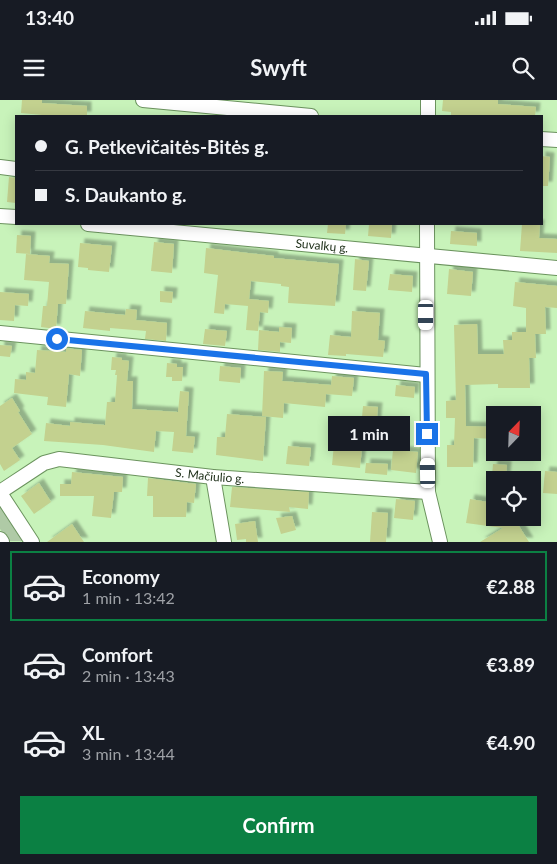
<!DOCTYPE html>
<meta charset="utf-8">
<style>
body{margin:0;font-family:Lato,sans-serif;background:#242831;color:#f1f3f6;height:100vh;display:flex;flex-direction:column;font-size:19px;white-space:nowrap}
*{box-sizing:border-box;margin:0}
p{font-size:16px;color:#9ea1a6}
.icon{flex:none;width:28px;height:28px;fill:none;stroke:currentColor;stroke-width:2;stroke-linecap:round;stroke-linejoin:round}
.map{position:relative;height:442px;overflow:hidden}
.drawer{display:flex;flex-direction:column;background:#171b24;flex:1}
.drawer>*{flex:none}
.top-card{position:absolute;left:15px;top:15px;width:528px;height:110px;border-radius:0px;box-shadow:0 2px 12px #0003;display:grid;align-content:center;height:110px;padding:0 20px;background:#171b24}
.needle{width:32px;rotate:23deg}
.buttons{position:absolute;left:486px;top:306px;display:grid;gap:10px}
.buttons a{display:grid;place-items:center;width:55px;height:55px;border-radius:0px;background:#171b24;box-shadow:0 2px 12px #0003;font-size:25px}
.end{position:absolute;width:22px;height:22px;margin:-11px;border:6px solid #1a73e8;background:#fff;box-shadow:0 0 0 2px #fff}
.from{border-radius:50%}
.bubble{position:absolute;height:35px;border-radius:0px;background:#171b24;box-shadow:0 2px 12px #0003;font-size:16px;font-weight:700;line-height:35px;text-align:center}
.car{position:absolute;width:15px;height:30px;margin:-15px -8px;border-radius:6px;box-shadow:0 0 4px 1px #0007;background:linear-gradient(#fff 24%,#345 0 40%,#fff 0 76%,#345 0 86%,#fff 0)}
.top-card b{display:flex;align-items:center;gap:18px;height:48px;font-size:19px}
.top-card b+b{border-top:1px solid #363941}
.top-card i{width:12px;height:12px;background:#f1f3f6}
ul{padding:9px 0 0;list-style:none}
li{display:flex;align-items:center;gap:15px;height:70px;margin:0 10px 8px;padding:0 10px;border:2px solid transparent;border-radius:0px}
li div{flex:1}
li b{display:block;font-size:19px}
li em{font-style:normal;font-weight:700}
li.current{border-color:#0b8043}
li>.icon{width:45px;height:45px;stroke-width:1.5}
.button{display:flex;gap:10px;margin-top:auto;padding:10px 20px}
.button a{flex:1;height:58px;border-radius:0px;background:#0b8043;color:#fff;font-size:20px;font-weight:700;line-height:58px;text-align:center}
.status{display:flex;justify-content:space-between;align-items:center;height:35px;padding:0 25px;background:#171b24;direction:ltr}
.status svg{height:14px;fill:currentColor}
header{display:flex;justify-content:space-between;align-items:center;height:65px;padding:0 20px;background:#171b24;font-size:22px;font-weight:700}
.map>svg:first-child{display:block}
.green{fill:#afcaa6}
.building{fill:#c3d18f;filter:url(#shadow)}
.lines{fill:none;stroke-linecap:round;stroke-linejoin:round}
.minor-casing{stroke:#6b935e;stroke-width:16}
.minor{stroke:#fff;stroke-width:14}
.route{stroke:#1a73e8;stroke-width:6}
.labels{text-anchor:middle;stroke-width:4;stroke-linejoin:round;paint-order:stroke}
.street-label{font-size:12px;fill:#21321c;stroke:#dbfdd0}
</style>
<div class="status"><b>13:40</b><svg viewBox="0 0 49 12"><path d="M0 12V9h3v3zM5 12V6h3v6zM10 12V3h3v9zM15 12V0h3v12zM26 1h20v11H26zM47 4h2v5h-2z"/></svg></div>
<header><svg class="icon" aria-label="menu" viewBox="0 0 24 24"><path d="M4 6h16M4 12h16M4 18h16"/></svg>Swyft<svg class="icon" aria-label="search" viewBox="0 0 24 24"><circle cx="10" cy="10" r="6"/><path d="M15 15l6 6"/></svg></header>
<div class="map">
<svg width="557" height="442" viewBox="0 0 557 442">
<defs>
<filter id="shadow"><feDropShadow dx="4.5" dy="-4.5" stdDeviation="1" flood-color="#0004"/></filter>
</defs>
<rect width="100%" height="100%" fill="#c8f3ba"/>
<!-- green -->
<path class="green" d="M0 405 25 441H9L0 429Z"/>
<!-- building -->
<g class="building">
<path d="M22 0H42V3L87 6V16H53L21 13Z"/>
<path d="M443 0H498V4L536 7 535 16 451 15V12L442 11Z"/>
<path d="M541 56 550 57 548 86H541Z"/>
<path d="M9 77 16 78V103L7 102Z"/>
<path d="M328 124H346L345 134 327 133Z"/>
<path d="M369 124H392L391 138 368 136Z"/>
<path d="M522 124H540L539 138 557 139V153L520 151Z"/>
<path d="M451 131 477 133V146L450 144Z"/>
<path d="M17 135 31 136 30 154 16 153Z"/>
<path d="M154 142 174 144 172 173 151 171Z"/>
<path d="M80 143 112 146 109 172 88 170V168L78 167Z"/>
<path d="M206 148 274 156V158L339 164 335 206 288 203 289 187 281 186V184L251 181 249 199 269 201 268 213 260 212 258 231 246 230 248 206 225 204 224 214 214 213 218 175 204 173Z"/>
<path d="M26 154 50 156 49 163 69 164 66 204H58L56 229 41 227 43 206H47L49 182 24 180Z"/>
<path d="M355 159 369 161 366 191 353 190Z"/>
<path d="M449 169 473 172 471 196 447 194Z"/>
<path d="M390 174 413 176 412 192 388 190Z"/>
<path d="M515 182 557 186V208L545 207 546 234H535L536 258H529L530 288H498V284L465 285 466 326 495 327V339L474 338 473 367H447V345H454L455 318H446V301L456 300 454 225 477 224 478 254H504L503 240H512V232H526V208L513 206Z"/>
<path d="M160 191 173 192 172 203 160 202Z"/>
<path d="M0 192 29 194 28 206 15 205 14 221 0 220Z"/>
<path d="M126 209 137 210 136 220 167 223 166 241 145 239 146 231 110 228V231L83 228 85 211 125 215Z"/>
<path d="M352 211 380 213 378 240 385 241 383 257 346 254V256L328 255 330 235 351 237Z"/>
<path d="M279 227 292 228 291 243 280 242V252L258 250 259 230 279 232Z"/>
<path d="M205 229 227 231 225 246 203 244Z"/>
<path d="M0 245 12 246 10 257 0 256Z"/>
<path d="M66 248 82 250 80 276 69 274 66 307 47 305 48 297 14 293 15 279 26 280V272L35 273 37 250 66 252Z"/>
<path d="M112 257 122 258V260L129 261 127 281H133L132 309 178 312 180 291 189 292 186 336 195 337 193 353 172 351 174 332 156 331 154 352 103 345 44 341 46 323 70 326V322L105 325 107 302H115L117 275H115L116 270H111Z"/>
<path d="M167 263 177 264V267H183L182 281H172V277H166Z"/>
<path d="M220 266 241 268 240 283 219 281Z"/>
<path d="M264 271 283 272 282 281 331 285 332 276 354 278 352 296 326 294 325 307 284 303 283 318 262 316Z"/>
<path d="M396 285 415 287 414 298 395 296Z"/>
<path d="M12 298 20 311 18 312 32 334 12 348 20 360 4 371 0 364V306Z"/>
<path d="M363 306 378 307 376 329 361 328Z"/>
<path d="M227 314 266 317 263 361 216 355 217 337H225Z"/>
<path d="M334 344 362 347 360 368 332 365Z"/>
<path d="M288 346 311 348 309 366 286 364Z"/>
<path d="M393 350 418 352 416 373 391 370Z"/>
<path d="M366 363 388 364 387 375 365 373Z"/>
<path d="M493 364 507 365 506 377 492 376Z"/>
<path d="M545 371 557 372V394L543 393Z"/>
<path d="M72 372 123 377 122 392H114L111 418 92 416 94 396H60V384H71Z"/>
<path d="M148 378 196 384 194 403 187 402 186 417H153V396H147Z"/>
<path d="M39 383 51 402 34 414 21 396Z"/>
<path d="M232 387 309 392 308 409 289 407 290 412 230 407Z"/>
<path d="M396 399 415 401 413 420 394 418Z"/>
<path d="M470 399 494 403 491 426 506 418H514L529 442H480L503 428 466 423Z"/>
<path d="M372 412 388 413 386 442H370Z"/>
<path d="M292 416 296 430 281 434 276 418Z"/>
<path d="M255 421 258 442H246V439L237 440 235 424Z"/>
<path d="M72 424 84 442H47Z"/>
</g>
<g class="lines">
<defs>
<g id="minor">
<path d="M143 0 311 16"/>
<path d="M428 0V16"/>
<path d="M541 39 557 40"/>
<path d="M0 67 16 69"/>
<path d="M0 116 16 117"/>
<path id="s1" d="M88 124 557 168"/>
<path d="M427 124 428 392 440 442"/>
<path d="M0 233 426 275"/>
<path d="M213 377 224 442"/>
<path id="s2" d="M0 392 44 363 59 359 213 377 428 392"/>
<path d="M0 393 32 442"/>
<path d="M0 439 2 442"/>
</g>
</defs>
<!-- minor casing -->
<use href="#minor" class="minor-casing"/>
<!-- minor -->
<use href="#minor" class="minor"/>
</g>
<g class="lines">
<!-- route -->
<path class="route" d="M57 239 426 274 427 334"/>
</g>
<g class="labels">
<!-- street labels -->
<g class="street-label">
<text dy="4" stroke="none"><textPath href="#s1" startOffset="235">Suvalkų g.</textPath></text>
<text dy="4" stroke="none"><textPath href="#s2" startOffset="220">S. Mačiulio g.</textPath></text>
</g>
</g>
</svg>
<div class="buttons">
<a><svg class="needle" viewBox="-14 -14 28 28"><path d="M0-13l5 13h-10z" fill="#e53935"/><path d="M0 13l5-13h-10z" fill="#9ea1a6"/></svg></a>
<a><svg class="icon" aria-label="locate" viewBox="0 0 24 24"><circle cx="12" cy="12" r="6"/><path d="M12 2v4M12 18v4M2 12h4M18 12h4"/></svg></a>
</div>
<i class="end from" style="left:57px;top:239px"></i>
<i class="end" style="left:427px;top:334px"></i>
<div class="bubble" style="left:328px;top:316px;width:82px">1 min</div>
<i class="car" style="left:426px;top:215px;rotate:180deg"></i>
<i class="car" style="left:428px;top:373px;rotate:359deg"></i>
<div class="top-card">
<b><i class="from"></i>G. Petkevičaitės-Bitės g.</b>
<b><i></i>S. Daukanto g.</b>
</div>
</div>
<section class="drawer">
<ul>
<li class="current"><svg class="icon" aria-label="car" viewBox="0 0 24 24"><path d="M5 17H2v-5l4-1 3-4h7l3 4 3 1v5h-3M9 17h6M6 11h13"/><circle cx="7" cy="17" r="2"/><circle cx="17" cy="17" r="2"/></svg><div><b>Economy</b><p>1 min · 13:42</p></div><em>€2.88</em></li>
<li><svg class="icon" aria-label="car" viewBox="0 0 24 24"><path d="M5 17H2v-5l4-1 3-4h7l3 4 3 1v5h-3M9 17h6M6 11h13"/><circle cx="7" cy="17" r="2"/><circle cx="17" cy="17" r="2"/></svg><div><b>Comfort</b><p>2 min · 13:43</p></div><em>€3.89</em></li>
<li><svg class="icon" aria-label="car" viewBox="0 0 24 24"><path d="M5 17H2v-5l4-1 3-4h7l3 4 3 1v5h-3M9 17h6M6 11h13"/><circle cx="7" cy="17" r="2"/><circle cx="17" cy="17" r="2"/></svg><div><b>XL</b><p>3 min · 13:44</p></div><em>€4.90</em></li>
</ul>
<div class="button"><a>Confirm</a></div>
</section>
